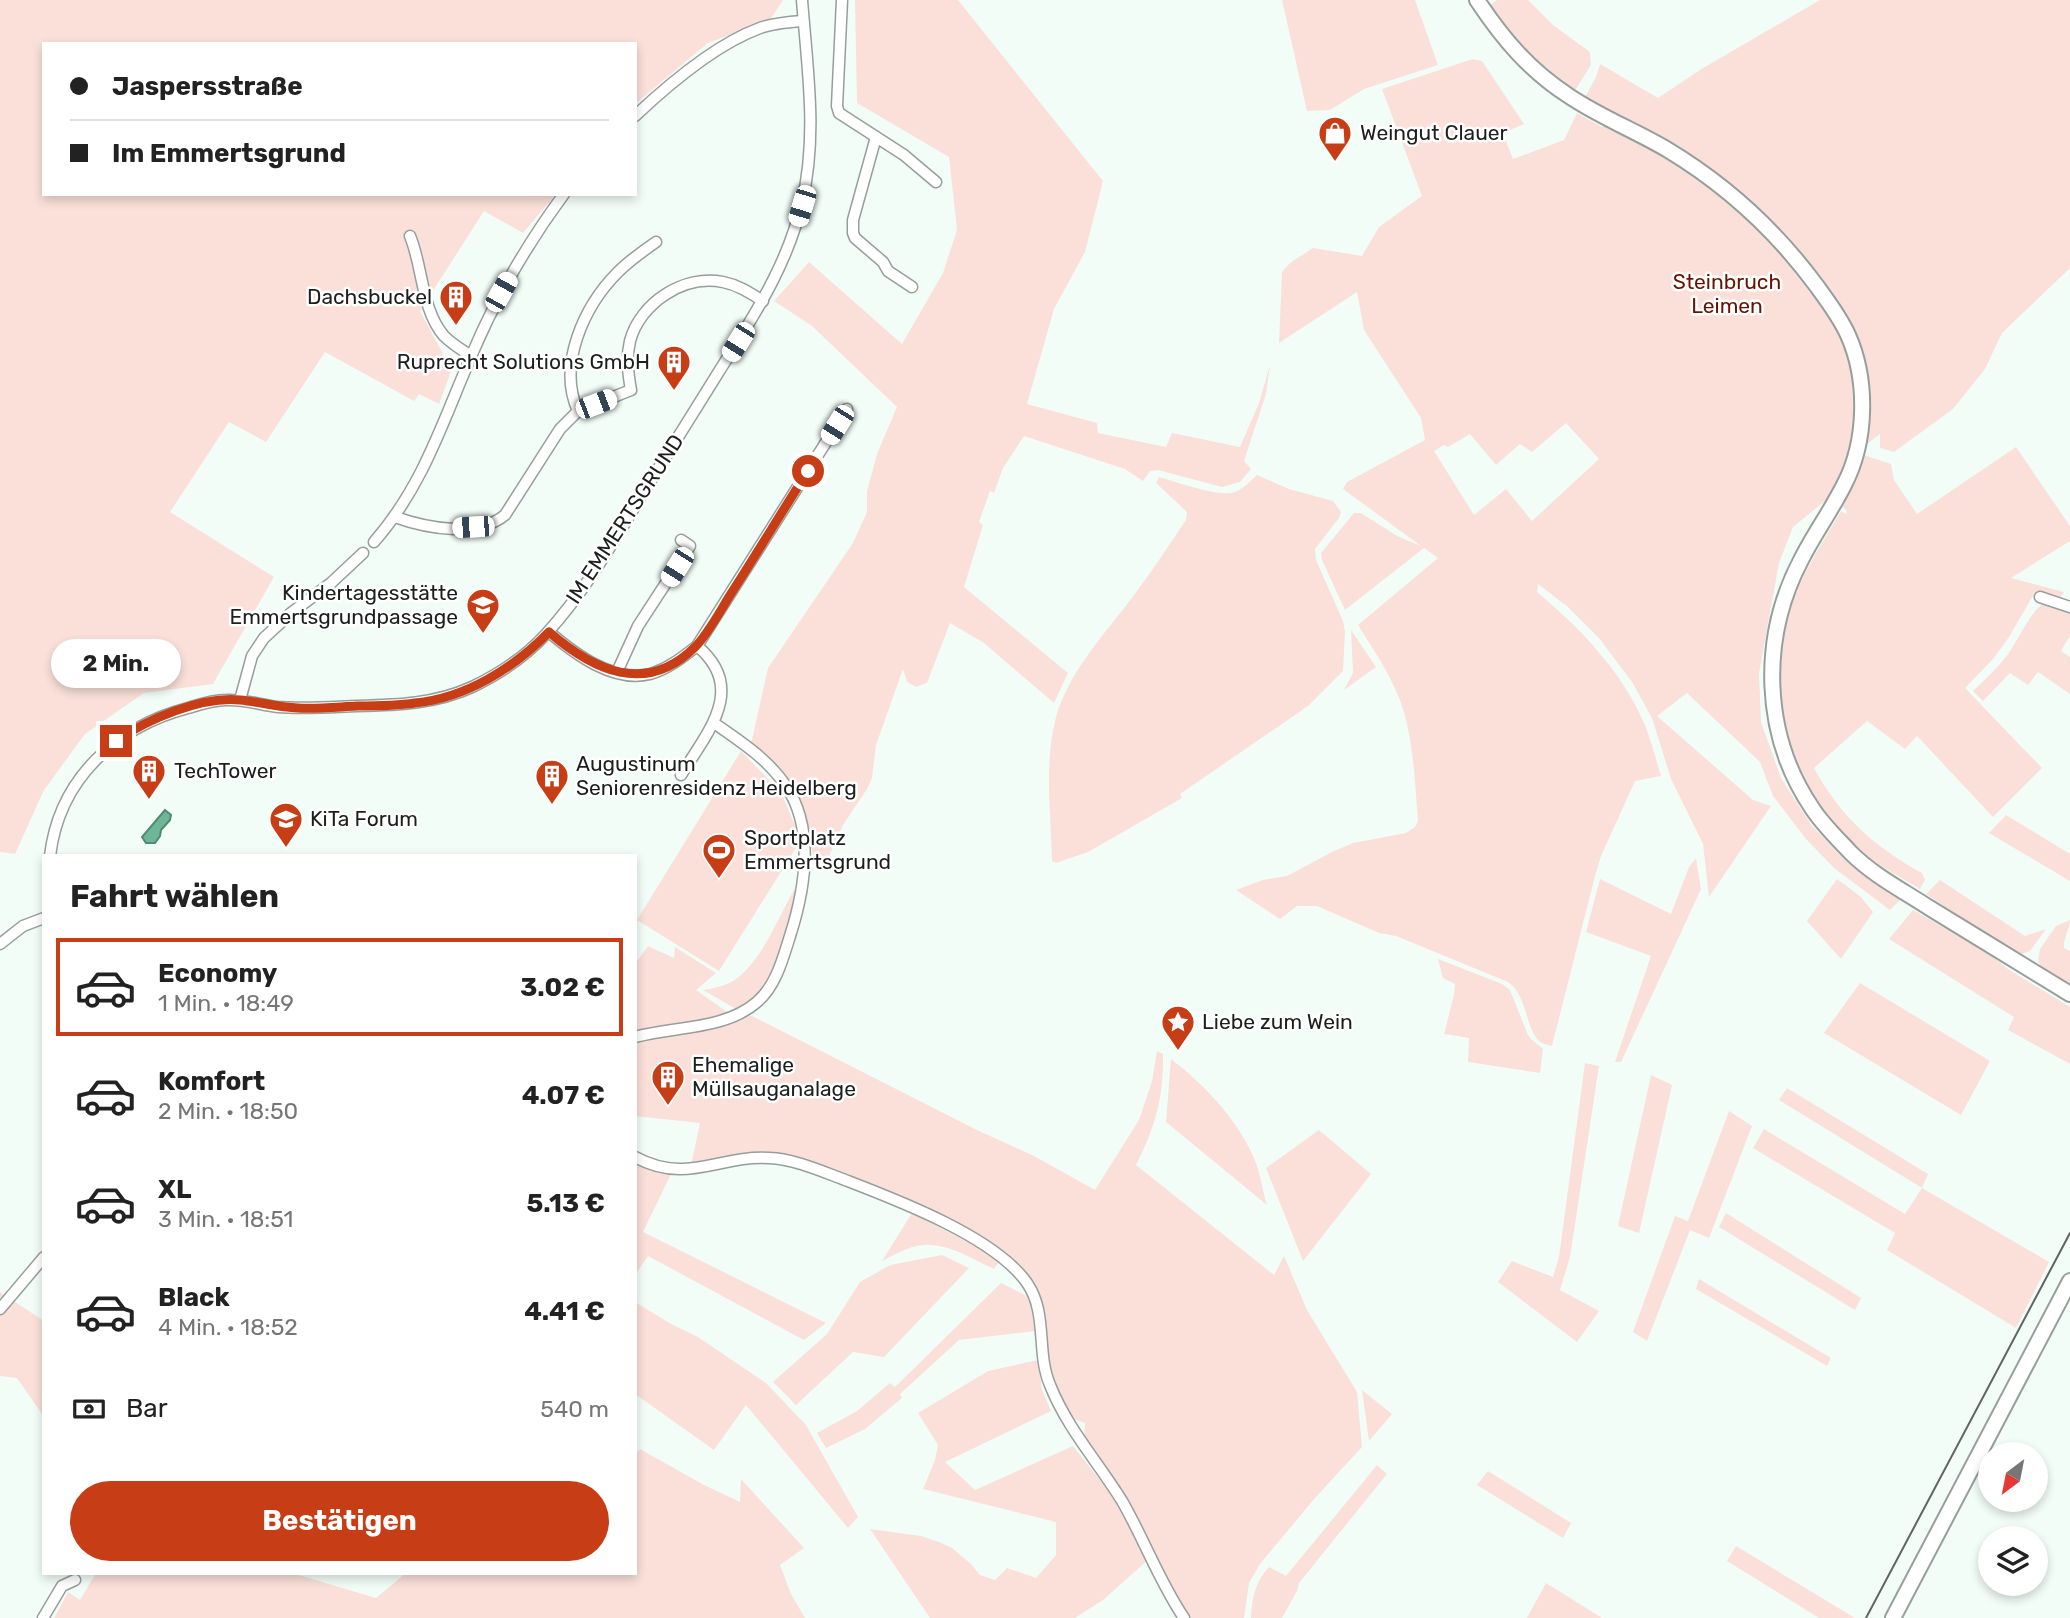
<!DOCTYPE html>
<html lang="de">
<meta charset="utf-8">
<style>
body{margin:0;font-family:Rubik,sans-serif;background:#f6f6f6;color:#222;height:100vh;display:flex;flex-direction:column;font-size:26px;white-space:nowrap}
*{box-sizing:border-box;margin:0}
p{font-size:23px;color:#767676}
.icon{flex:none;width:38px;height:38px;fill:none;stroke:currentColor;stroke-width:2;stroke-linecap:round;stroke-linejoin:round}
.map{position:relative;flex:1;overflow:hidden}
.details{position:absolute;left:42px;top:854px;width:595px;height:721px;display:flex;flex-direction:column;background:#fff;border-radius:0px;box-shadow:0 4px 10px #0003}
.details>*{flex:none}
.banner{position:absolute;left:42px;top:42px;width:595px;height:154px;border-radius:0px;box-shadow:0 4px 10px #0003;display:grid;align-content:center;height:154px;padding:0 28px;background:#fff}
.needle{width:46px;rotate:212deg}
.tools{position:absolute;left:1978px;top:1442px;display:grid;gap:14px}
.tools a{display:grid;place-items:center;width:70px;height:70px;border-radius:50%;background:#fff;box-shadow:0 4px 10px #0003;font-size:35px}
.end{position:absolute;width:32px;height:32px;margin:-16px;border:9px solid #c73e16;background:#fff;box-shadow:0 0 0 4px #fff}
.from{border-radius:50%}
.bubble{position:absolute;height:49px;border-radius:24px;background:#fff;box-shadow:0 4px 10px #0003;font-size:23px;font-weight:700;line-height:49px;text-align:center}
.car{position:absolute;width:21px;height:42px;margin:-21px -10px;border-radius:9px;box-shadow:0 0 5px 2px #0007;background:linear-gradient(#fff 24%,#345 0 40%,#fff 0 76%,#345 0 86%,#fff 0)}
.banner b{display:flex;align-items:center;gap:24px;height:66px;font-size:26px}
.banner b+b{border-top:2px solid #e0e0e0}
.banner i{width:18px;height:18px;background:#222}
ul{padding:0;list-style:none}
li{display:flex;align-items:center;gap:21px;height:98px;margin:0 14px 10px;padding:0 14px;border:4px solid transparent;border-radius:0px}
li div{flex:1}
li b{display:block;font-size:26px}
li em{font-style:normal;font-weight:700}
li.selected{border-color:#c73e16}
li>.icon{width:63px;height:63px;stroke-width:1.5}
h2{padding:0 28px;font-size:32px;line-height:84px}
.pay{display:flex;align-items:center;gap:18px;height:77px;padding:0 28px;font-size:26px}
.pay p{margin-inline-start:auto}
.action{display:flex;gap:14px;margin-top:auto;padding:14px 28px}
.action a{flex:1;height:80px;border-radius:42px;background:#c73e16;color:#fff;font-size:28px;font-weight:700;line-height:80px;text-align:center}
.map>svg:first-child{display:block}
.green{fill:#fae0d9;fill-rule:evenodd}
.water{fill:#6db797;stroke:#558972;stroke-width:2}
.lines{fill:none;stroke-linecap:round;stroke-linejoin:round}
.street-casing{stroke:#969f9b;stroke-width:13}
.secondary-casing{stroke:#969f9b;stroke-width:18}
.street{stroke:#fff;stroke-width:10}
.secondary{stroke:#fff;stroke-width:14}
.tram{stroke:#606562;stroke-width:2}
.route{stroke:#c73e16;stroke-width:9}
.labels{text-anchor:middle;stroke-width:5;stroke-linejoin:round;paint-order:stroke}
.poi-label{font-size:21px;fill:#1c1f1d;stroke:#fff;text-anchor:start}
.park-label{font-size:21px;fill:#661400;stroke:#fff}
.street-label{font-size:21px;fill:#1c1f1d;stroke:#fff}
</style>
<div class="map">
<svg width="2070" height="1618" viewBox="0 0 2070 1618">
<rect width="100%" height="100%" fill="#f3fdf8"/>
<!-- green -->
<g class="green">
<path d="M0 0H783L770 20 708 43 635 104V44H44V194H556L523 233 484 211 420 311 443 354 442 356 454 363 439 404 419 394 414 401 325 352 266 442 229 422 170 512 274 577 213 684 144 693 85 734 44 790 15 854 0 852Z"/>
<path d="M855 0H958L1103 181 1085 252 1054 309 1027 404 1097 423 1098 433 1166 447 1172 433 1240 447 1259 403 1270 365 1266 394 1244 461 1251 469 1240 482 1222 487 1158 470 1150 471 1143 481 1125 469 1024 436 1003 468 994 493 990 491 979 522 983 525 964 587 1068 673 1054 703 984 643 950 623 927 683 916 687 907 682 903 669 876 745 872 778 867 789 843 825 826 863 814 858 796 790 751 744 768 668 853 543 867 512V491L877 454 897 407 812 326 774 301 809 262 902 344 943 273 957 230 949 157 857 103Z"/>
<path d="M1282 0H1415L1438 65 1364 89 1330 110 1307 111Z"/>
<path d="M1497 0H1528L1553 25 1590 52 1591 65 1574 92 1547 72 1515 40 1490 5Z"/>
<path d="M1820 0H2070V268L2002 333 1985 369 1953 409 1894 452 1880 448V434L1867 444 1854 459 1861 465 1864 455 1891 464 1894 480 1917 514 2016 447 2070 526V541L2011 578 2064 592 2058 601 2034 594 2009 637 1994 658 1965 688 2042 768 1993 817 1917 736 1905 749 1867 721 1814 768C1841 817 1873 846 1922 873L1925 880 1920 889C1895 874 1856 853 1837 831 1810 800 1790 762 1781 722 1775 698 1780 640 1787 616 1799 578 1821 545 1841 511L1846 514 1847 511 1831 496 1793 527 1779 563 1759 673 1761 722 1781 778 1812 826 1852 865 1900 900 1890 910 1834 868 1806 839 1773 796 1760 762 1687 693 1657 716 1753 800 1771 806 1709 897 1703 844 1671 779 1652 718 1632 682 1599 638 1568 607 1538 584 1537 592C1581 629 1622 671 1645 725 1651 741 1656 759 1661 776L1635 781 1601 856 1595 876 1552 1046C1547 1045 1540 1043 1537 1039 1525 1023 1526 994 1508 982L1396 936 1379 933 1317 906H1297L1280 919 1236 890 1263 880 1287 876 1332 852 1353 843 1406 833 1415 827 1418 821C1415 785 1414 748 1404 712 1395 681 1375 652 1358 625L1438 558 1424 548 1345 610 1322 560 1321 553 1354 513H1361L1397 536 1421 546 1343 489 1347 482 1425 440 1421 418 1364 330 1357 292 1279 343 1282 272 1290 263 1313 248 1362 256 1379 227 1422 196 1382 89 1473 59 1482 61 1524 124 1503 133 1513 159 1564 140 1577 113 1602 127 1622 117 1584 99 1596 77 1600 64 1658 98 1703 68ZM1566 423 1599 459 1532 521 1506 489 1474 515 1434 451 1444 445 1448 447 1470 434 1496 465 1520 444 1532 452Z"/>
<path d="M1257 475 1289 489 1333 501 1341 512 1339 518 1315 549 1316 560 1343 621 1345 632 1343 671 1308 706 1180 794 1182 798 1088 852 1056 863 1052 861C1051 815 1044 766 1055 721 1067 673 1105 634 1134 595 1152 571 1169 545 1186 520L1187 512 1156 483 1159 477C1177 482 1212 495 1230 493 1241 492 1249 482 1257 475Z"/>
<path d="M2044 603 2070 613V636L2061 651 2070 657V694L2038 672 2028 685 2010 673 1983 701 1973 691C1985 679 1998 668 2008 654 2018 640 2031 611 2044 603Z"/>
<path d="M1351 630 1376 667 1344 690 1353 673Z"/>
<path d="M741 751 781 792 801 840 719 971 637 920Z"/>
<path d="M2006 815 2070 854V881L1989 833Z"/>
<path d="M1696 858 1701 889 1621 1062H1615L1651 956 1586 932 1600 879 1671 914 1689 867Z"/>
<path d="M1837 879 1861 897 1873 912 1841 959 1807 921Z"/>
<path d="M1940 880 2025 936 2046 929 2030 951 2019 955 1926 894Z"/>
<path d="M799 882C789 923 778 990 736 1009L703 990C716 988 730 985 740 976 768 951 779 913 799 882Z"/>
<path d="M1913 910 1982 949 2008 969 2070 1007V1064L2008 1030 2014 1017 1889 939Z"/>
<path d="M2070 920C2070 930 2063 937 2064 948L2070 951V986L2043 970 2038 961 2040 949 2056 926Z"/>
<path d="M648 946 674 958 675 947 716 973 696 990 727 1012 752 1016 977 1130 1034 1156 1095 1190 1139 1120 1152 1081 1157 1051 1163 1054C1164 1096 1155 1128 1136 1165L1274 1275 1284 1256 1307 1310 1357 1392 1362 1447 1315 1498 1260 1564 1249 1583 1244 1618H1191L1174 1593 1155 1556 1084 1439 1085 1423 1071 1418 1050 1374 1045 1320 1037 1289 1020 1265 997 1246 964 1226 890 1192 815 1163 770 1153 735 1154 691 1165 700 1123 635 1116V964Z"/>
<path d="M1438 959 1502 984 1510 990 1528 1035 1531 1039 1543 1049 1540 1073 1468 1062 1469 1038 1444 1034 1454 995 1455 984 1443 978Z"/>
<path d="M1860 983 1990 1061 1961 1115 1824 1033Z"/>
<path d="M1171 1059C1206 1086 1240 1122 1256 1163 1261 1177 1263 1192 1267 1205L1166 1122Z"/>
<path d="M1585 1063 1599 1066 1570 1257 1560 1290 1599 1311 1577 1342 1498 1282 1512 1261 1553 1277 1559 1257Z"/>
<path d="M1651 1075 1672 1085 1639 1233 1618 1226Z"/>
<path d="M1787 1088 1928 1174 1922 1188 2049 1262 2016 1328 1887 1250 1895 1233 1753 1148 1764 1129 1905 1214 1922 1188 1779 1100Z"/>
<path d="M1729 1111 1752 1126 1709 1238 1690 1230 1647 1341 1633 1332 1675 1216 1688 1221Z"/>
<path d="M1319 1130 1371 1174 1303 1261 1266 1168Z"/>
<path d="M635 1161 672 1172 643 1232 826 1323 804 1340 648 1256 635 1275Z"/>
<path d="M912 1213 973 1245 999 1262 994 1269C972 1259 948 1243 923 1245 909 1246 894 1255 882 1261Z"/>
<path d="M1726 1213 1861 1298 1855 1310 1719 1227Z"/>
<path d="M942 1255 969 1268 884 1357 853 1352 796 1405 773 1382 827 1334 860 1282 890 1265Z"/>
<path d="M1699 1279 1831 1358 1827 1366 1696 1289Z"/>
<path d="M1001 1283 1027 1296 1033 1312 1036 1331 959 1340 900 1394 902 1398 865 1429 826 1448 817 1433 857 1411 890 1383 895 1387Z"/>
<path d="M0 1292 44 1321V1417L17 1378 0 1376Z"/>
<path d="M635 1302 671 1324 698 1337 766 1383 806 1425 858 1517 848 1528 746 1405 714 1450 635 1394Z"/>
<path d="M1038 1360 1042 1390 1051 1411 945 1462 975 1490 1073 1446 1108 1490 1148 1560 1103 1600 1075 1618H930L870 1529 921 1536 939 1542 952 1548 971 1564 980 1575 995 1580 1007 1568 1036 1578 1056 1555V1522L923 1489 935 1460 938 1445 918 1413 988 1371Z"/>
<path d="M1362 1390 1392 1414 1369 1441Z"/>
<path d="M640 1449 704 1485 740 1502 741 1479 804 1548 780 1565 791 1594 805 1618H54L68 1592 80 1600 96 1573H292L376 1598 406 1573H635V1455Z"/>
<path d="M1377 1465 1387 1474 1299 1583 1297 1591 1282 1618H1251C1252 1598 1255 1582 1269 1567L1286 1576Z"/>
<path d="M1488 1471 1571 1523 1563 1538 1477 1485Z"/>
<path d="M1736 1546 1855 1618H1819L1727 1561Z"/>
<path d="M1546 1583 1602 1618H1527Z"/>
</g>
<!-- water -->
<path class="water" d="M165 810 171 815 170 820 161 830 160 836 155 843H146L142 837Z"/>
<g class="lines">
<defs>
<g id="street">
<path d="M842 0 837 106 839 113 904 155 936 182"/>
<path d="M635 116C669 84 716 44 760 28 774 23 789 22 803 21"/>
<path d="M876 137 853 220V233L855 238 883 262 888 271 912 287"/>
<path d="M410 236C423 267 421 309 444 336 452 344 462 350 471 356"/>
<path d="M578 411 631 390C628 373 626 358 630 341 640 303 684 274 723 282 738 285 750 293 763 301"/>
<path d="M395 517C426 528 477 538 505 515L560 429 578 411C557 365 584 306 618 272 629 261 643 251 656 242"/>
<path d="M374 542C424 485 443 420 473 352 497 296 527 244 564 194"/>
<path d="M2040 597 2070 607"/>
<path d="M549 632C575 654 613 683 650 674 668 669 683 657 697 646"/>
<path d="M617 672 638 626 690 546 681 540"/>
<path d="M240 700 252 656 264 638 291 613 331 583 363 553"/>
<path d="M681 775C707 733 748 688 697 646L847 409"/>
<path d="M50 856C59 779 116 727 188 708 201 704 213 700 226 700 244 699 261 705 278 707 304 709 330 707 357 706 397 705 435 704 472 687 499 674 526 656 546 634 592 584 624 522 660 466 684 427 709 388 733 349 762 303 790 256 802 202 818 135 807 67 802 0"/>
<path d="M0 944 23 926 44 918"/>
<path d="M635 1037C675 1026 725 1030 757 1002 776 986 783 958 790 936 805 889 815 829 786 786 768 759 740 741 714 723"/>
<path d="M635 1157C687 1185 719 1155 769 1158 795 1159 821 1171 845 1180 897 1200 995 1237 1027 1283 1048 1313 1036 1353 1050 1385 1067 1428 1098 1462 1122 1501 1144 1539 1159 1581 1184 1618"/>
<path d="M0 1309 44 1257"/>
<path d="M43 1618 62 1586 75 1580"/>
</g>
<g id="secondary">
<path d="M1477 0C1503 39 1529 70 1569 96 1600 117 1636 131 1668 150 1726 185 1776 231 1816 285 1827 300 1840 317 1848 335 1868 380 1867 441 1844 485 1831 511 1814 534 1801 560 1760 638 1762 734 1812 808 1822 824 1838 839 1851 853 1873 875 1902 890 1928 907 1975 936 2023 965 2070 994"/>
<path d="M1893 1618 2070 1281"/>
</g>
</defs>
<!-- street casing -->
<use href="#street" class="street-casing"/>
<!-- secondary casing -->
<use href="#secondary" class="secondary-casing"/>
<!-- street -->
<use href="#street" class="street"/>
<!-- secondary -->
<use href="#secondary" class="secondary"/>
<!-- tram -->
<path class="tram" d="M1866 1618 2070 1233"/>
</g>
<g class="lines">
<!-- route -->
<path class="route" d="M116 741C147 719 202 696 240 700 260 702 278 707 298 708 318 709 337 707 357 706 376 706 396 706 415 703 466 698 514 668 549 632 593 670 646 696 695 647 710 632 722 607 734 589 759 550 783 510 808 471"/>
</g>
<!-- icons -->
<defs>
<symbol id="shop-pin" viewBox="-11 -11 22 30"><path d="M0 17L-7.5 6A9.5 9.5 0 1 1 7.5 6Z" fill="#c73e16" stroke="#fff"/><path d="M-5-2.5h2.3a2.7 3.5 0 0 1 5.4 0H5L5.5 6h-11ZM-1.5-2.5h3a1.5 2.3 0 0 0-3 0Z" fill="#fff"/></symbol>
<symbol id="building-pin" viewBox="-11 -11 22 30"><path d="M0 17L-7.5 6A9.5 9.5 0 1 1 7.5 6Z" fill="#c73e16" stroke="#fff"/><path d="M-4-6H4V6H1V3H-1V6H-4ZM-2.5-4.3h1.7v1.8h-1.7ZM.8-4.3h1.7v1.8H.8ZM-2.5-1h1.7V.8h-1.7ZM.8-1h1.7V.8H.8Z" fill="#fff"/></symbol>
<symbol id="school-pin" viewBox="-11 -11 22 30"><path d="M0 17L-7.5 6A9.5 9.5 0 1 1 7.5 6Z" fill="#c73e16" stroke="#fff"/><path d="M0-5L7-2L0 1L-7-2ZM-4 1L0 2.5L4 1V4Q0 6-4 4Z" fill="#fff"/></symbol>
<symbol id="stadium-pin" viewBox="-11 -11 22 30"><path d="M0 17L-7.5 6A9.5 9.5 0 1 1 7.5 6Z" fill="#c73e16" stroke="#fff"/><path d="M0-5a6.5 5 0 1 0 0 10a6.5 5 0 1 0 0-10ZM-3.5-1.8h7v3.6h-7Z" fill="#fff"/></symbol>
<symbol id="sight-pin" viewBox="-11 -11 22 30"><path d="M0 17L-7.5 6A9.5 9.5 0 1 1 7.5 6Z" fill="#c73e16" stroke="#fff"/><path d="M0-6L1.8-2.2L6-1.7L2.9 1.2L3.7 5.4L0 3.3L-3.7 5.4L-2.9 1.2L-6-1.7L-1.8-2.2Z" fill="#fff"/></symbol>
</defs>
<g fill-rule="evenodd">
<use href="#shop-pin" x="1316" y="114" width="38" height="52"/>
<use href="#building-pin" x="437" y="278" width="38" height="52"/>
<use href="#building-pin" x="655" y="343" width="38" height="52"/>
<use href="#school-pin" x="464" y="586" width="38" height="52"/>
<use href="#building-pin" x="130" y="752" width="38" height="52"/>
<use href="#building-pin" x="533" y="757" width="38" height="52"/>
<use href="#school-pin" x="267" y="800" width="38" height="52"/>
<use href="#stadium-pin" x="700" y="831" width="38" height="52"/>
<use href="#sight-pin" x="1159" y="1003" width="38" height="52"/>
<use href="#building-pin" x="649" y="1058" width="38" height="52"/>
</g>
<g class="labels">
<!-- poi labels -->
<g class="poi-label">
<text x="1360" y="140">Weingut Clauer</text>
<text x="432" y="304" text-anchor="end">Dachsbuckel</text>
<text x="650" y="369" text-anchor="end">Ruprecht Solutions GmbH</text>
<text x="458" y="600" text-anchor="end">Kindertagesstätte<tspan x="458" dy="24">Emmertsgrundpassage</tspan></text>
<text x="576" y="771">Augustinum<tspan x="576" dy="24">Seniorenresidenz Heidelberg</tspan></text>
<text x="174" y="778">TechTower</text>
<text x="310" y="826">KiTa Forum</text>
<text x="744" y="845">Sportplatz<tspan x="744" dy="24">Emmertsgrund</tspan></text>
<text x="1202" y="1029">Liebe zum Wein</text>
<text x="692" y="1072">Ehemalige<tspan x="692" dy="24">Müllsauganalage</tspan></text>
</g>
<!-- park labels -->
<g class="park-label">
<text x="1727" y="289">Steinbruch<tspan x="1727" dy="24">Leimen</tspan></text>
</g>
<!-- street labels -->
<g class="street-label">
<text transform="translate(625 519) rotate(-57)" y="7">IM EMMERTSGRUND</text>
</g>
</g>
</svg>
<div class="tools">
<a><svg class="needle" viewBox="-14 -14 28 28"><path d="M0-13l5 13h-10z" fill="#e53935"/><path d="M0 13l5-13h-10z" fill="#767676"/></svg></a>
<a><svg class="icon" aria-label="layers" viewBox="0 0 24 24"><path d="M12 4l9 5-9 5-9-5zM3 14l9 5 9-5"/></svg></a>
</div>
<i class="end from" style="left:808px;top:471px"></i>
<i class="end" style="left:116px;top:741px"></i>
<div class="bubble" style="left:51px;top:639px;width:130px">2 Min.</div>
<i class="car" style="left:802px;top:206px;rotate:197deg"></i>
<i class="car" style="left:501px;top:292px;rotate:29deg"></i>
<i class="car" style="left:738px;top:342px;rotate:212deg"></i>
<i class="car" style="left:596px;top:404px;rotate:69deg"></i>
<i class="car" style="left:837px;top:425px;rotate:212deg"></i>
<i class="car" style="left:473px;top:527px;rotate:267deg"></i>
<i class="car" style="left:677px;top:567px;rotate:212deg"></i>
<div class="banner">
<b><i class="from"></i>Jaspersstraße</b>
<b><i></i>Im Emmertsgrund</b>
</div>
<section class="details">
<h2>Fahrt wählen</h2>
<ul>
<li class="selected"><svg class="icon" aria-label="car" viewBox="0 0 24 24"><path d="M5 17H2v-5l4-1 3-4h7l3 4 3 1v5h-3M9 17h6M6 11h13"/><circle cx="7" cy="17" r="2"/><circle cx="17" cy="17" r="2"/></svg><div><b>Economy</b><p>1 Min. · 18:49</p></div><em>3.02 €</em></li>
<li><svg class="icon" aria-label="car" viewBox="0 0 24 24"><path d="M5 17H2v-5l4-1 3-4h7l3 4 3 1v5h-3M9 17h6M6 11h13"/><circle cx="7" cy="17" r="2"/><circle cx="17" cy="17" r="2"/></svg><div><b>Komfort</b><p>2 Min. · 18:50</p></div><em>4.07 €</em></li>
<li><svg class="icon" aria-label="car" viewBox="0 0 24 24"><path d="M5 17H2v-5l4-1 3-4h7l3 4 3 1v5h-3M9 17h6M6 11h13"/><circle cx="7" cy="17" r="2"/><circle cx="17" cy="17" r="2"/></svg><div><b>XL</b><p>3 Min. · 18:51</p></div><em>5.13 €</em></li>
<li><svg class="icon" aria-label="car" viewBox="0 0 24 24"><path d="M5 17H2v-5l4-1 3-4h7l3 4 3 1v5h-3M9 17h6M6 11h13"/><circle cx="7" cy="17" r="2"/><circle cx="17" cy="17" r="2"/></svg><div><b>Black</b><p>4 Min. · 18:52</p></div><em>4.41 €</em></li>
</ul>
<div class="pay"><svg class="icon" aria-label="cash" viewBox="0 0 24 24"><path d="M3 7h18v10H3z"/><circle cx="12" cy="12" r="2"/></svg>Bar<p>540 m</p></div>
<div class="action"><a>Bestätigen</a></div>
</section>
</div>
